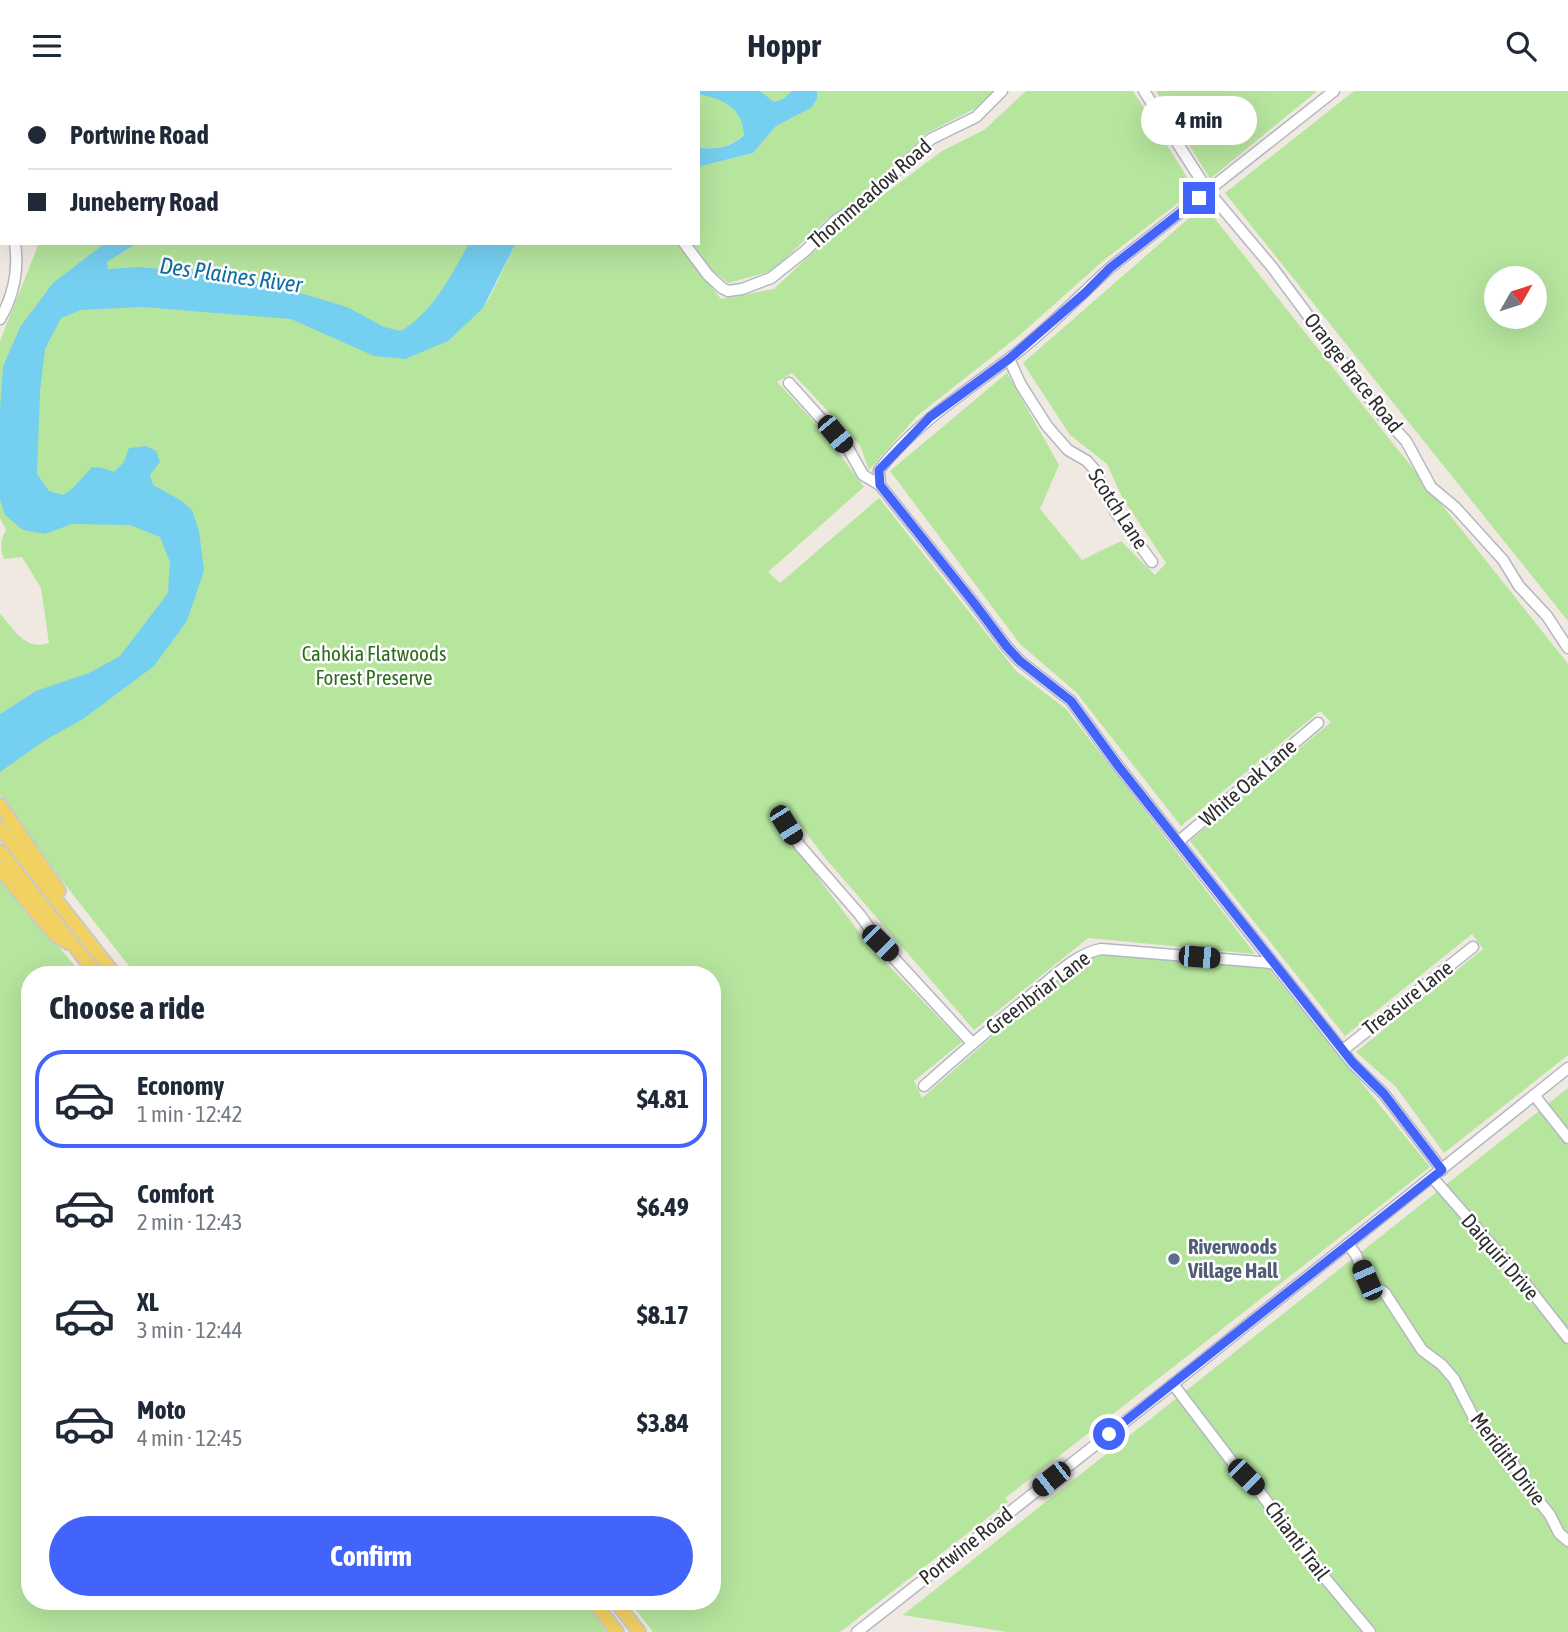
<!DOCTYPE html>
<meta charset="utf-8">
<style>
body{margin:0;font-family:"Asap Condensed",sans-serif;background:#f6f6f7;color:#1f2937;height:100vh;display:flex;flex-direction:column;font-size:26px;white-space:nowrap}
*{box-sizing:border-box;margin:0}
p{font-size:23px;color:#747a83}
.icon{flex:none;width:38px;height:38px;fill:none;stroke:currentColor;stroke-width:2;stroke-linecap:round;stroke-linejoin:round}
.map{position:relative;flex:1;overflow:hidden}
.drawer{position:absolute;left:21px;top:875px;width:700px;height:644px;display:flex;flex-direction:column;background:#fff;border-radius:28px;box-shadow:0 7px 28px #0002}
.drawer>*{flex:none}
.top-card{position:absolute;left:0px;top:0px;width:700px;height:154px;box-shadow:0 7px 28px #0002;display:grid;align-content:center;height:154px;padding:0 28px;background:#fff}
.needle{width:46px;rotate:51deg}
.tools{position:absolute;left:1484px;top:175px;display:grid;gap:14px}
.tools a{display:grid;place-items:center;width:63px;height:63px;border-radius:50%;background:#fff;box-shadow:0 7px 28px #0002;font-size:35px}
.end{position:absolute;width:32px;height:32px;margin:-16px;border:9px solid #4264fb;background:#fff;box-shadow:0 0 0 4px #fff}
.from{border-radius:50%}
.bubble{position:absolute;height:49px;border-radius:24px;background:#fff;box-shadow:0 7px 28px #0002;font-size:23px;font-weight:700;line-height:49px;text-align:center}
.car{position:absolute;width:21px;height:42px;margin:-21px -10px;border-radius:9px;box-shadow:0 0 5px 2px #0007;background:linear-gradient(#222 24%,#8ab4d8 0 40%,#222 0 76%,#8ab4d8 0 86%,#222 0)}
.top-card b{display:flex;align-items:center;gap:24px;height:66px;font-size:26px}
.top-card b+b{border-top:2px solid #e0e1e3}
.top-card i{width:18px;height:18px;background:#1f2937}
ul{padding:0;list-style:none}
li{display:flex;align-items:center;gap:21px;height:98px;margin:0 14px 10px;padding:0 14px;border:4px solid transparent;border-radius:28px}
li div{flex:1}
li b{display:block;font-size:26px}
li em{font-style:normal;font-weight:700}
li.current{border-color:#4264fb}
li>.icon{width:63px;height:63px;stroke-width:1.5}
h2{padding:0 28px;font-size:32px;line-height:84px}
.cta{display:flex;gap:14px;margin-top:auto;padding:14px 28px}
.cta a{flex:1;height:80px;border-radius:42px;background:#4264fb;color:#fff;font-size:28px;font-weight:700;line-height:80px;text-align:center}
header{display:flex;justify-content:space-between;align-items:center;height:91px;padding:0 28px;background:#fff;font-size:32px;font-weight:700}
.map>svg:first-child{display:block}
.green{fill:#b6e59e;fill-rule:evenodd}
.water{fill:#75cff0}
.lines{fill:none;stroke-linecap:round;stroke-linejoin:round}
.minor-casing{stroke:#b4b7c1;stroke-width:13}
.major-casing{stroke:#c9c9c9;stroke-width:16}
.minor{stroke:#fff;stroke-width:10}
.major{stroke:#f2d163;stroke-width:12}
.route{stroke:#4264fb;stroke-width:9}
.service-dot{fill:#5c6f8a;stroke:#fff;stroke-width:2.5}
.labels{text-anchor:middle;stroke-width:5;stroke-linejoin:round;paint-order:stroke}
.street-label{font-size:21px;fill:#2e2e2e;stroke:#fff}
.park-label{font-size:21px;fill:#2c6e1b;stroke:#fff}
.service-label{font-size:21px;font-weight:bold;fill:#4e5e75;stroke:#fff;text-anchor:start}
.water-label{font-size:23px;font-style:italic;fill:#0d6fa3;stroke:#fff}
</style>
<header><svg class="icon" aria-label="menu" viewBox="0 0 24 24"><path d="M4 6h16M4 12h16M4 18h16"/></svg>Hoppr<svg class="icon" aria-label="search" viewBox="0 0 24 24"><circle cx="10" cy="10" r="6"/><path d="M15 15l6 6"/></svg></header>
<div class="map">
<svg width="1568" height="1541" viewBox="0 0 1568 1541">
<rect width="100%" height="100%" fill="#efe9e1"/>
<!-- green -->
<g class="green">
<path d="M325 0H515V2H324Z"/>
<path d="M525 0 688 2H526Z"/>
<path d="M760 0H792L783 8 774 11Z"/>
<path d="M817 0H994L976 17 927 42 861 105 828 127 772 180 728 192 709 177 691 152H698V76L753 62 776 35 811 17 817 8Z"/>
<path d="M1026 0H1133L1195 99 1104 169 1022 242 917 325 869 379 860 354 792 282 777 291 819 336 864 396 768 481 780 492 879 407 1016 580 1066 618 1255 863 1088 847 974 939 826 768 793 725 776 730 867 852 962 951 914 990 922 1007 1090 860 1269 878 1430 1076 1005 1407 1008 1411 840 1541H653L629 1510H712V884H136L60 787 0 704V523C15 539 25 560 49 552L41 497 22 466 4 468C0 457 0 450 6 439L0 427V250L39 152H507L482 218 489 208 516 152H676L721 208 774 198 839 137 942 60 984 39Z"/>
<path d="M1156 0H1317L1210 88Z"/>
<path d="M1354 0H1568V530L1225 102ZM1496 187H1535V226H1496Z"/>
<path d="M698 2C726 4 742 13 744 43 730 57 717 58 698 57Z"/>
<path d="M1204 114 1568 573V964L1444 1062 1396 996 1356 961 1483 858 1472 843 1345 945 1190 750 1331 631 1320 620 1181 735 1076 601 1020 553 890 380 1007 282 1059 374 1040 418 1082 469 1121 450 1155 484 1166 472 1122 406 1107 373 1070 344 1023 272Z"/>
<path d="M0 783 82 884H30V1510H583L607 1541H0Z"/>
<path d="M1568 997V1541H1007L903 1524Z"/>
</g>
<!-- water -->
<g class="water">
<path d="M654 0H760L774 11 783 8 792 0H817V8L811 17 776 35 753 62 698 76V57C717 58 730 57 744 44 742 0 690 2 654 0Z"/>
<path d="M105 152H137L107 171 108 178 139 176 197 181 280 196 347 216 384 236 401 240C433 221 451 185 469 152H516L483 217 448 250 405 268 374 265 291 228 142 216 81 219 61 227 45 258 40 300 37 383 49 400 63 404 73 397 92 376 103 377 114 381 124 371 129 357 146 355 156 360 160 371 150 384 153 394 182 410 192 419 199 440 204 480 187 530 154 575 83 628 47 648 0 681V623L36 600 89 582 120 565 168 502 170 471 160 446 130 434 72 433 45 443 23 439 5 424 0 409V318L3 276 20 236 53 192Z"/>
</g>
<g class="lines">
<defs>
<g id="minor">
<path d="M1144 0 1208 100 1272 176 1382 324 1406 350 1431 396 1455 416 1503 469 1519 495 1547 525 1568 557"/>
<path d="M19 2 20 0"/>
<path d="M0 47 2 45"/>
<path d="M0 115 2 118"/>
<path d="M684 152 708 184 722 197 728 200 742 198 771 187 805 160 835 130 862 112 931 48 976 26 1002 0"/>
<path d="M0 228C14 204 19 180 15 152"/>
<path d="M1009 268 1021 294 1047 335 1068 359 1087 370 1094 378 1116 422 1152 471"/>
<path d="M789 292 849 359 863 384 880 394 974 512 1007 556 1020 570 1071 610 1119 676 1353 973 1384 1003 1442 1079"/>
<path d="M880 394 879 379C915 333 964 302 1010 267 1046 240 1077 207 1110 177L1334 0"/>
<path d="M786 734 800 755 860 824 880 852 972 952"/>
<path d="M1178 751 1318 632"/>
<path d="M1343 959 1473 856"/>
<path d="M924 995C961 962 999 930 1037 899 1056 884 1076 863 1101 858L1273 872"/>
<path d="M1534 1004 1568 1047"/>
<path d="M1432 1086 1525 1192 1568 1247"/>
<path d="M1348 1153 1356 1164 1367 1189 1385 1202 1422 1259 1442 1274 1454 1288 1477 1333 1510 1365 1520 1387 1550 1424 1559 1442 1568 1450"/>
<path d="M1173 1293 1236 1376 1256 1396 1315 1475 1370 1541"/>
<path d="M857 1541 1173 1293 1568 977"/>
</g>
<g id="major">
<path d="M0 714 59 800"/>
<path d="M0 737 115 884"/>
<path d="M0 760 97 884"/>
<path d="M0 778 54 843 68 852"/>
<path d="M593 1510 617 1541"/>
<path d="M615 1510 639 1541"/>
</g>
</defs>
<!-- minor casing -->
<use href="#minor" class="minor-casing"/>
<!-- major casing -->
<use href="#major" class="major-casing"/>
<!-- minor -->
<use href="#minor" class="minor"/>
<!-- major -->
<use href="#major" class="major"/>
</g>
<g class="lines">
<!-- route -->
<path class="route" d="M1109 1343 1442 1079 1384 1003 1353 972 1119 676 1071 610 1020 570 1007 556 974 512 880 394 879 379 930 326 1009 268 1085 202 1110 177 1199 107"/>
</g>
<!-- markers -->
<circle class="service-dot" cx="1174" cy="1168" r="7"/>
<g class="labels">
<!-- street labels -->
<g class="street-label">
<text transform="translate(870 103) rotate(-41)" y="7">Thornmeadow Road</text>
<text transform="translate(1353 282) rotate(52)" y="7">Orange Brace Road</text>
<text transform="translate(1118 418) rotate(57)" y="7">Scotch Lane</text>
<text transform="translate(1248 692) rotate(-41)" y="7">White Oak Lane</text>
<text transform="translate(1038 902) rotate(-37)" y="7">Greenbriar Lane</text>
<text transform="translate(1408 907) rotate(-38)" y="7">Treasure Lane</text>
<text transform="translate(1500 1166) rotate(49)" y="7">Daiquiri Drive</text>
<text transform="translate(1508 1368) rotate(53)" y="7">Meridith Drive</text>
<text transform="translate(1297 1450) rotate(53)" y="7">Chianti Trail</text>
<text transform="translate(966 1455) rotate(-38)" y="7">Portwine Road</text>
</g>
<!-- park labels -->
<g class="park-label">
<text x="374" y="570">Cahokia Flatwoods<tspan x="374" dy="24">Forest Preserve</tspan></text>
</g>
<!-- service labels -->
<g class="service-label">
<text x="1188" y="1163">Riverwoods<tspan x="1188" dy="24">Village Hall</tspan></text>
</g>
<!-- water labels -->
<g class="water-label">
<text transform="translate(231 184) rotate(8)" y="8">Des Plaines River</text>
</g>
</g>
</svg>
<div class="tools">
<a><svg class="needle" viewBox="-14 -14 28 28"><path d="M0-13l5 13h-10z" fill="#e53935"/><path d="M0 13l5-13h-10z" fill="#747a83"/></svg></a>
</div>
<i class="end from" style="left:1109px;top:1343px"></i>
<i class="end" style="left:1199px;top:107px"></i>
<div class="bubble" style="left:1141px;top:5px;width:116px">4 min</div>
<i class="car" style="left:835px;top:343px;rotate:140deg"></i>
<i class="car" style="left:786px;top:734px;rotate:148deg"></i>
<i class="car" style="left:880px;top:852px;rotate:135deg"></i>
<i class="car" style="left:1199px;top:866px;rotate:95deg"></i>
<i class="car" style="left:1367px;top:1189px;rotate:336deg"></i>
<i class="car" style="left:1246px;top:1386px;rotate:135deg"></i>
<i class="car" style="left:1051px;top:1388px;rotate:232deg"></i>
<div class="top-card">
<b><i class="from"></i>Portwine Road</b>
<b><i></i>Juneberry Road</b>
</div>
<section class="drawer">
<h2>Choose a ride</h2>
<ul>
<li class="current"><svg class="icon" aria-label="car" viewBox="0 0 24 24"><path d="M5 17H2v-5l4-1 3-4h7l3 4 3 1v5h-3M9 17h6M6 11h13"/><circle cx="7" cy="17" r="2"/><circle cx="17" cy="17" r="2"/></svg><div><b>Economy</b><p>1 min · 12:42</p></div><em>$4.81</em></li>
<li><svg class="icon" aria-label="car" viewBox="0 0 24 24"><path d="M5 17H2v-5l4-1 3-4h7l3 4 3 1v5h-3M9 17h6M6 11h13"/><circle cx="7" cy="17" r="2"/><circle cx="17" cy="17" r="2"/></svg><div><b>Comfort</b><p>2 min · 12:43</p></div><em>$6.49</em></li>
<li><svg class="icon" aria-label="car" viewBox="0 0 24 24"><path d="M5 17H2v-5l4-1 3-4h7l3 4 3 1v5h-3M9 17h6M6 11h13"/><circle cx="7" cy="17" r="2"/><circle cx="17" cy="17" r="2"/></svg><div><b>XL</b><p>3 min · 12:44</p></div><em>$8.17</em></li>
<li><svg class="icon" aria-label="car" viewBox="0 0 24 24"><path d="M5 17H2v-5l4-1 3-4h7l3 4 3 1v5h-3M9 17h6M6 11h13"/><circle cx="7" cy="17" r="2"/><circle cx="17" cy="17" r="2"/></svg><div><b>Moto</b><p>4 min · 12:45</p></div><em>$3.84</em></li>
</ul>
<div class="cta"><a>Confirm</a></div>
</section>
</div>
